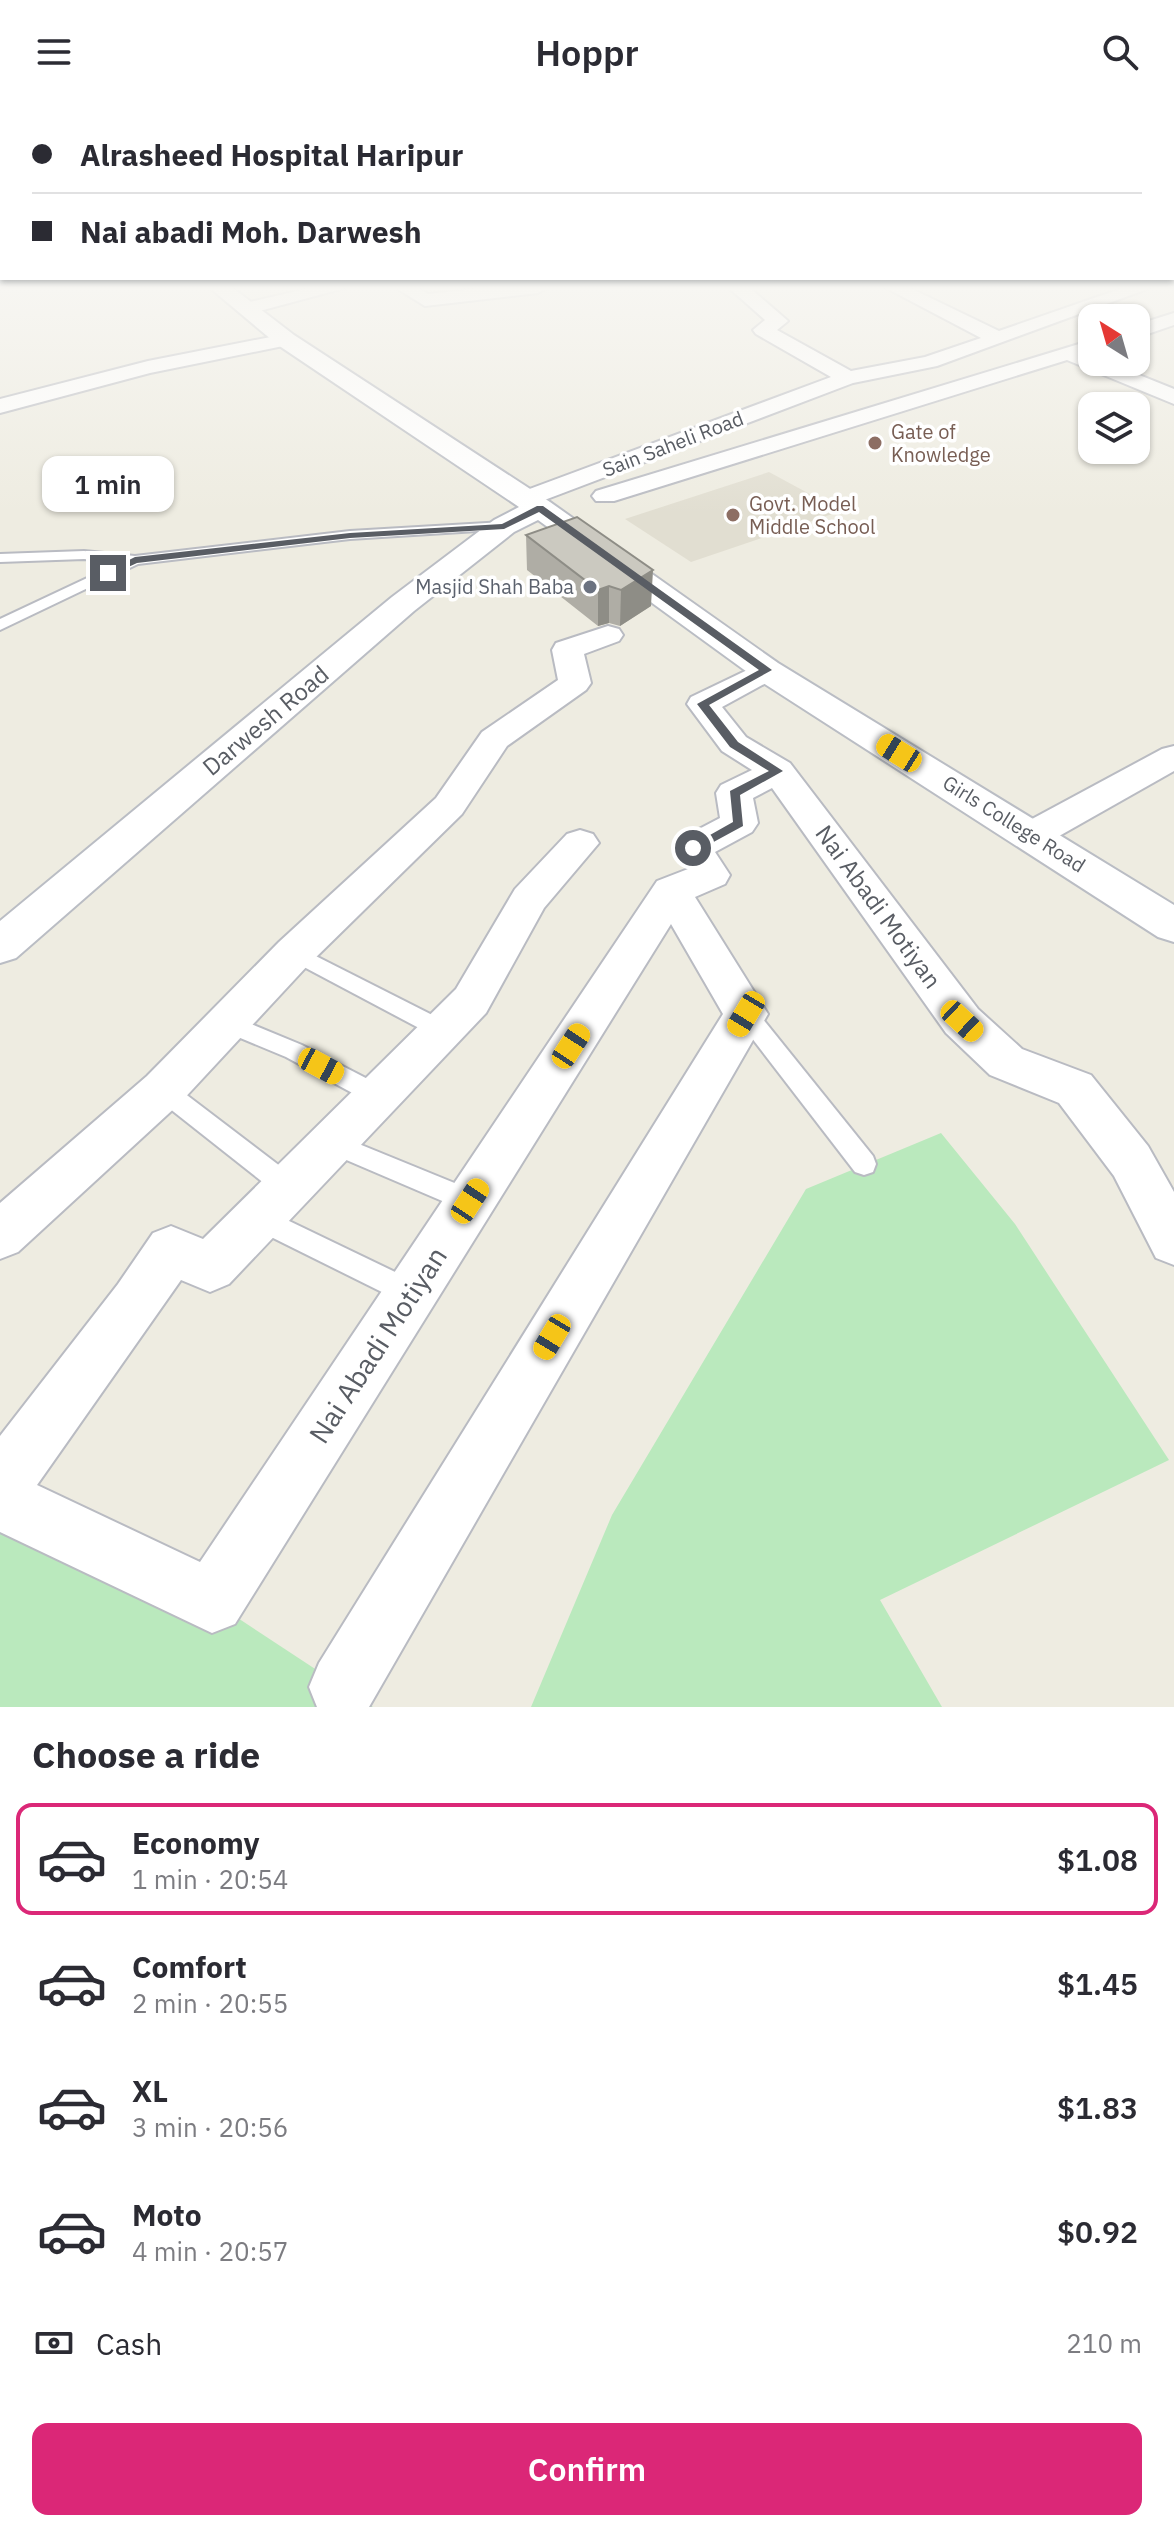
<!DOCTYPE html>
<meta charset="utf-8">
<style>
body{margin:0;font-family:"IBM Plex Sans",sans-serif;background:#f7f7f7;color:#2b2b33;height:100vh;display:flex;flex-direction:column;font-size:30px;white-space:nowrap}
*{box-sizing:border-box;margin:0}
p{font-size:26px;color:#7c7c81}
.icon{flex:none;width:44px;height:44px;fill:none;stroke:currentColor;stroke-width:2;stroke-linecap:round;stroke-linejoin:round}
.map{position:relative;height:1603px;overflow:hidden}
.details{display:flex;flex-direction:column;background:#fff;flex:1}
.details>*{flex:none}
.guide{position:absolute;left:0px;top:0px;width:1174px;height:176px;box-shadow:0 2px 6px #0004;display:grid;align-content:center;height:176px;padding:0 32px;background:#fff}
.needle{width:52px;rotate:323deg}
.tools{position:absolute;left:1078px;top:200px;display:grid;gap:16px}
.tools a{display:grid;place-items:center;width:72px;height:72px;border-radius:16px;background:#fff;box-shadow:0 2px 6px #0004;font-size:40px}
.end{position:absolute;width:36px;height:36px;margin:-18px;border:10px solid #595d64;background:#fff;box-shadow:0 0 0 4px #fff}
.from{border-radius:50%}
.bubble{position:absolute;height:56px;border-radius:16px;background:#fff;box-shadow:0 2px 6px #0004;font-size:26px;font-weight:600;line-height:56px;text-align:center}
.car{position:absolute;width:24px;height:48px;margin:-24px -12px;border-radius:10px;box-shadow:0 0 6px 2px #0007;background:linear-gradient(#f5c518 24%,#345 0 40%,#f5c518 0 76%,#345 0 86%,#f5c518 0)}
.guide b{display:flex;align-items:center;gap:28px;height:76px;font-size:30px}
.guide b+b{border-top:2px solid #e1e1e2}
.guide i{width:20px;height:20px;background:#2b2b33}
ul{padding:0;list-style:none}
li{display:flex;align-items:center;gap:24px;height:112px;margin:0 16px 12px;padding:0 16px;border:4px solid transparent;border-radius:16px}
li div{flex:1}
li b{display:block;font-size:30px}
li em{font-style:normal;font-weight:600}
li.active{border-color:#db2777}
li>.icon{width:72px;height:72px;stroke-width:1.5}
h2{padding:0 32px;font-size:36px;line-height:96px}
.pay{display:flex;align-items:center;gap:20px;height:88px;padding:0 32px;font-size:30px}
.pay p{margin-inline-start:auto}
.cta{display:flex;gap:16px;margin-top:auto;padding:16px 32px}
.cta a{flex:1;height:92px;border-radius:16px;background:#db2777;color:#fff;font-size:32px;font-weight:600;line-height:92px;text-align:center}
header{display:flex;justify-content:space-between;align-items:center;height:104px;padding:0 32px;background:#fff;font-size:36px;font-weight:600}
.map>svg:first-child{display:block}
.education{fill:#e1ded1}
.green{fill:#bae9bd}
.lines{fill:none;stroke-linecap:round;stroke-linejoin:round}
.lane-casing{stroke:#b9bbc2;stroke-width:4}
.street-casing{stroke:#b9bbc2;stroke-width:4}
.secondary-casing{stroke:#babdc4;stroke-width:4}
.lane{fill:#fff;fill-rule:evenodd}
.street{fill:#fff;fill-rule:evenodd}
.secondary{fill:#fff;fill-rule:evenodd}
.wall{fill:#afada5}
.shaded-wall{fill:#8e8d86}
.building{fill:#cbc9c0;stroke:#8e8d86;stroke-width:2}
.route{fill:#595d64}
.education-dot{fill:#8d6e63;stroke:#fff;stroke-width:3}
.worship-dot{fill:#6b7280;stroke:#fff;stroke-width:3}
.labels{text-anchor:middle;stroke-width:7;stroke-linejoin:round;paint-order:stroke}
.far-education-label{font-size:20px;fill:#785e54;stroke:#fff;text-anchor:start}
.far-street-label{font-size:20px;fill:#595d64;stroke:#fff}
.far-worship-label{font-size:20px;fill:#5b616d;stroke:#fff;text-anchor:end}
.street-label{font-size:24px;fill:#595d64;stroke:#fff}
.near-street-label{font-size:28px;fill:#595d64;stroke:#fff}
</style>
<header><svg class="icon" aria-label="menu" viewBox="0 0 24 24"><path d="M4 6h16M4 12h16M4 18h16"/></svg>Hoppr<svg class="icon" aria-label="search" viewBox="0 0 24 24"><circle cx="10" cy="10" r="6"/><path d="M15 15l6 6"/></svg></header>
<div class="map">
<svg width="1174" height="1603" viewBox="0 0 1174 1603">
<rect width="100%" height="100%" fill="#eeece1"/>
<!-- education -->
<path class="education" d="M769 368 841 407 691 458 625 415Z"/>
<!-- green -->
<g class="green">
<path d="M941 1029 1015 1120 1169 1356 880 1496 942 1603H531L612 1411 806 1085Z"/>
<path d="M0 1396 212 1497 373 1603H0Z"/>
</g>
<g class="lines">
<defs>
<g id="lane">
<path d="M504 418 511 422 509 425 350 435 138 460 0 526V515L119 459 84 455 0 458V450L84 447 135 452 350 427Z"/>
<path d="M294 841 450 920 453 926 450 932 442 935 434 932 287 854 284 849 287 844Z"/>
<path d="M746 902 754 904 873 1052 876 1060 873 1068 864 1071 855 1068 738 916 735 910 738 904Z"/>
<path d="M229 911 302 941 385 984 389 991 385 998 377 1001 369 998 286 953 221 926 218 920 221 914Z"/>
<path d="M163 976 171 979 297 1075 300 1083 297 1091 288 1094 279 1091 155 993 151 986 155 979Z"/>
<path d="M332 1029 479 1089 483 1097 479 1105 470 1108 461 1105 323 1046 320 1039 323 1032Z"/>
<path d="M258 1102 420 1180 424 1189 420 1198 411 1202 402 1198 249 1122 245 1114 249 1106Z"/>
</g>
<g id="street">
<path d="M310 184H345L248 210 239 204 241 200Z"/>
<path d="M396 184H418L428 190 483 184H547L538 189 425 202Z"/>
<path d="M729 184H750L788 217 777 226 851 267 925 253 981 234 886 184H910L999 227 1123 184H1150L937 262 853 279 534 400H516L512 395 516 390 831 273 756 230 753 226 765 216Z"/>
<path d="M1174 209V221L1136 234V221Z"/>
<path d="M286 230 296 236 293 240 150 269 0 309V295L148 257Z"/>
<path d="M1092 236V248L1088 250 1092 252V258H1107L1174 285V300L1067 256 614 397H596L592 392 596 387Z"/>
<path d="M608 522 619 525 623 531 619 537 584 550 591 579 586 586 507 642 462 710 309 860 179 1000 18 1148 0 1155V1099L147 972 279 838 436 694 482 628 558 576 552 546 556 539Z"/>
<path d="M766 557 777 559 782 566 777 573 722 603 746 633 790 659 978 905 1022 945 1091 971 1148 1042 1174 1088V1161L1156 1154 1114 1072 1059 999 990 971 946 929 772 684 753 694 758 719 752 728 715 748 730 771 725 780 695 793 768 910 369 1603H317L309 1583 319 1559 723 910 671 820 235 1520 212 1529 0 1428V1332L118 1180 153 1129 171 1122 203 1135 456 885 515 785 567 730 580 726 593 730 599 739 544 804 486 909 229 1180 210 1188 181 1176 37 1381 200 1458 657 777 688 765 674 744 680 735 720 714 716 689 721 681 752 666 722 647 687 600 691 593Z"/>
<path d="M1174 642V667L1045 740 1032 743 1019 740 1013 731 1019 722 1162 645Z"/>
</g>
<path id="secondary" d="M210 184H233L294 231 550 398 778 559 1174 801V838L1158 833 754 573 538 416 514 428 414 507 16 854 0 859V817L392 493 494 416 519 403 278 241Z"/>
</defs>
<!-- lane casing -->
<use href="#lane" class="lane-casing"/>
<!-- street casing -->
<use href="#street" class="street-casing"/>
<!-- secondary casing -->
<use href="#secondary" class="secondary-casing"/>
<!-- lane -->
<use href="#lane" class="lane"/>
<!-- street -->
<use href="#street" class="street"/>
<!-- secondary -->
<use href="#secondary" class="secondary"/>
</g>
<!-- wall -->
<path class="wall" d="M526 431 651 502 620 522 609 519 598 522 527 466Z"/>
<!-- shaded-wall -->
<g class="shaded-wall">
<path d="M653 466 651 502 620 522 621 486Z"/>
<path d="M609 482V519L598 522V486Z"/>
</g>
<!-- building -->
<path class="building" d="M577 413 653 466 621 486 609 482 598 486 526 431Z"/>
<!-- sky -->
<linearGradient id="sky" x2="0" y2="1"><stop stop-color="#8bbff1"/><stop offset="0.45" stop-color="#f7f6f2"/><stop offset="1" stop-color="#f7f6f2" stop-opacity="0"/></linearGradient>
<rect width="1174" height="409" fill="url(#sky)"/>
<!-- route -->
<path class="route" d="M537 402H543L772 566 709 601 738 638 783 667 740 691 743 722 697 747 687 744 733 718 730 687 769 667 730 643 697 600 759 566 539 408 504 425 350 434 137 459 111 471 103 469 135 453 350 429 502 420Z"/>
<!-- markers -->
<g class="education-dot">
<circle cx="875" cy="339" r="8"/>
<circle cx="733" cy="411" r="8"/>
</g>
<circle class="worship-dot" cx="590" cy="483" r="8"/>
<g class="labels">
<!-- far-education labels -->
<g class="far-education-label">
<text x="891" y="335">Gate of<tspan x="891" dy="23">Knowledge</tspan></text>
<text x="749" y="407">Govt. Model<tspan x="749" dy="23">Middle School</tspan></text>
</g>
<!-- far-street labels -->
<g class="far-street-label">
<text transform="translate(673 340) rotate(-21)" y="7">Sain Saheli Road</text>
<text transform="translate(1014 720) rotate(32)" y="7">Girls College Road</text>
</g>
<!-- far-worship labels -->
<g class="far-worship-label">
<text x="574" y="490">Masjid Shah Baba</text>
</g>
<!-- street labels -->
<g class="street-label">
<text transform="translate(266 617) rotate(-40)" y="8">Darwesh Road</text>
<text transform="translate(878 803) rotate(54)" y="8">Nai Abadi Motiyan</text>
</g>
<!-- near-street labels -->
<g class="near-street-label">
<text transform="translate(378 1241) rotate(-57)" y="10">Nai Abadi Motiyan</text>
</g>
</g>
</svg>
<div class="tools">
<a><svg class="needle" viewBox="-14 -14 28 28"><path d="M0-13l5 13h-10z" fill="#e53935"/><path d="M0 13l5-13h-10z" fill="#7c7c81"/></svg></a>
<a><svg class="icon" aria-label="layers" viewBox="0 0 24 24"><path d="M12 4l9 5-9 5-9-5zM3 14l9 5 9-5"/></svg></a>
</div>
<i class="end from" style="left:693px;top:744px"></i>
<i class="end" style="left:108px;top:469px"></i>
<div class="bubble" style="left:42px;top:352px;width:132px">1 min</div>
<i class="car" style="left:899px;top:649px;rotate:302deg"></i>
<i class="car" style="left:746px;top:910px;rotate:211deg"></i>
<i class="car" style="left:962px;top:917px;rotate:133deg"></i>
<i class="car" style="left:571px;top:942px;rotate:33deg"></i>
<i class="car" style="left:321px;top:962px;rotate:118deg"></i>
<i class="car" style="left:470px;top:1097px;rotate:33deg"></i>
<i class="car" style="left:552px;top:1233px;rotate:211deg"></i>
<div class="guide">
<b><i class="from"></i>Alrasheed Hospital Haripur</b>
<b><i></i>Nai abadi Moh. Darwesh</b>
</div>
</div>
<section class="details">
<h2>Choose a ride</h2>
<ul>
<li class="active"><svg class="icon" aria-label="car" viewBox="0 0 24 24"><path d="M5 17H2v-5l4-1 3-4h7l3 4 3 1v5h-3M9 17h6M6 11h13"/><circle cx="7" cy="17" r="2"/><circle cx="17" cy="17" r="2"/></svg><div><b>Economy</b><p>1 min · 20:54</p></div><em>$1.08</em></li>
<li><svg class="icon" aria-label="car" viewBox="0 0 24 24"><path d="M5 17H2v-5l4-1 3-4h7l3 4 3 1v5h-3M9 17h6M6 11h13"/><circle cx="7" cy="17" r="2"/><circle cx="17" cy="17" r="2"/></svg><div><b>Comfort</b><p>2 min · 20:55</p></div><em>$1.45</em></li>
<li><svg class="icon" aria-label="car" viewBox="0 0 24 24"><path d="M5 17H2v-5l4-1 3-4h7l3 4 3 1v5h-3M9 17h6M6 11h13"/><circle cx="7" cy="17" r="2"/><circle cx="17" cy="17" r="2"/></svg><div><b>XL</b><p>3 min · 20:56</p></div><em>$1.83</em></li>
<li><svg class="icon" aria-label="car" viewBox="0 0 24 24"><path d="M5 17H2v-5l4-1 3-4h7l3 4 3 1v5h-3M9 17h6M6 11h13"/><circle cx="7" cy="17" r="2"/><circle cx="17" cy="17" r="2"/></svg><div><b>Moto</b><p>4 min · 20:57</p></div><em>$0.92</em></li>
</ul>
<div class="pay"><svg class="icon" aria-label="cash" viewBox="0 0 24 24"><path d="M3 7h18v10H3z"/><circle cx="12" cy="12" r="2"/></svg>Cash<p>210 m</p></div>
<div class="cta"><a>Confirm</a></div>
</section>
